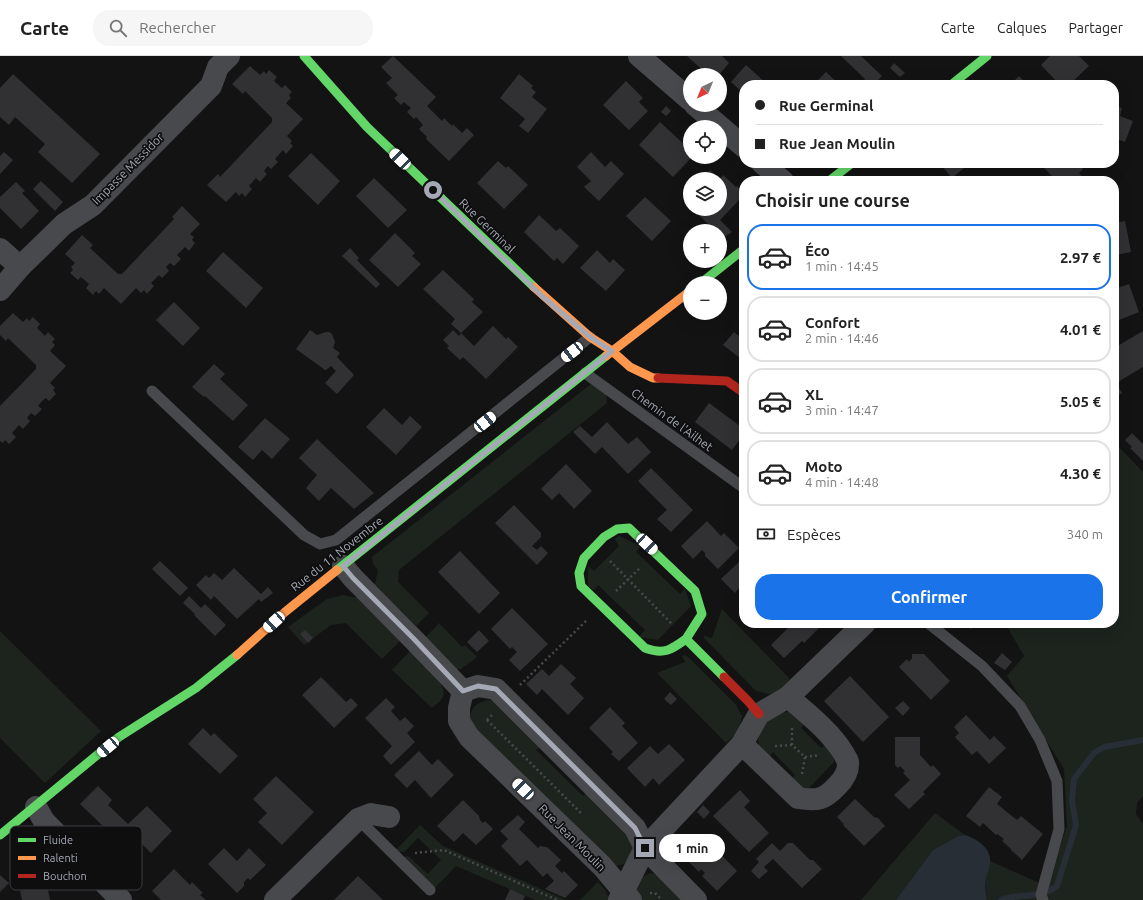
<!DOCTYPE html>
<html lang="fr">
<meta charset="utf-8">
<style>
body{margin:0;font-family:Ubuntu,sans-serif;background:#f6f6f6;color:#222;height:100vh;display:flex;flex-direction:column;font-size:15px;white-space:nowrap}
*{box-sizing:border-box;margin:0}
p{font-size:13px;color:#767676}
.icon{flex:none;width:22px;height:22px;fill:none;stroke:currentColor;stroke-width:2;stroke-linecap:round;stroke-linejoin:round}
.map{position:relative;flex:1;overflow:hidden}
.side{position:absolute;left:739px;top:120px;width:380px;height:452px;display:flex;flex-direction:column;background:#fff;border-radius:16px;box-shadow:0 4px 16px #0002}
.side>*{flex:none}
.guide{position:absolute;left:739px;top:24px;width:380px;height:88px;border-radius:16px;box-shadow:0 4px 16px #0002;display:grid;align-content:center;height:88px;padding:0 16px;background:#fff}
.needle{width:26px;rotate:223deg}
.tools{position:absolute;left:683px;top:12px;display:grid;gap:8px}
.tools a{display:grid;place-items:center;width:44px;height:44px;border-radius:50%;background:#fff;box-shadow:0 4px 16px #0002;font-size:20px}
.end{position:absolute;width:18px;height:18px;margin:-9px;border:5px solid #a4a9b5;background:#111;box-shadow:0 0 0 2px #111}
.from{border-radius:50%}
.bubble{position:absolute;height:28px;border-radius:14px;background:#fff;box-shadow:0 4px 16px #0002;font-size:13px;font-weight:700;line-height:28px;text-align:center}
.car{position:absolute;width:12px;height:24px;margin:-12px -6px;border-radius:5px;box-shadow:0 0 3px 1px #0007;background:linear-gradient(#fff 24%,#345 0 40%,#fff 0 76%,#345 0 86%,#fff 0)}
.guide b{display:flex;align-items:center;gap:14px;height:38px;font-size:15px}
.guide b+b{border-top:1px solid #e0e0e0}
.guide i{width:10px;height:10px;background:#222}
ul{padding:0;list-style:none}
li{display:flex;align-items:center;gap:12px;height:66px;margin:0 8px 6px;padding:0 8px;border:2px solid #e0e0e0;border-radius:16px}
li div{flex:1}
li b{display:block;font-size:15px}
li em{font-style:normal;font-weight:700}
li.on{border-color:#1a73e8}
li>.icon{width:36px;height:36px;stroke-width:1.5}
h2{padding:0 16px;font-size:18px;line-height:48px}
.pay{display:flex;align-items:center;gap:10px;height:44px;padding:0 16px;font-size:15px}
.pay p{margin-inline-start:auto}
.button{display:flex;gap:8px;margin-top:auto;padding:8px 16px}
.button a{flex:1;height:46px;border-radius:16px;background:#1a73e8;color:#fff;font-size:16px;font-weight:700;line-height:46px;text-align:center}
header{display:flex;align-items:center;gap:24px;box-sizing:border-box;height:56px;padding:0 20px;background:#fff;border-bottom:1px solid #e0e0e0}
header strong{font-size:19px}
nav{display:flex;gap:22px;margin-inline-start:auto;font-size:14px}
.search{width:280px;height:36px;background:#f6f6f6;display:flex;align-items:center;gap:10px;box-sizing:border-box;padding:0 14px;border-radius:16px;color:#767676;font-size:15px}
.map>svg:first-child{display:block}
.green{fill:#1d241e}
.water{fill:#272e35}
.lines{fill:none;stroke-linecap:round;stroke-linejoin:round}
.stream{stroke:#272e35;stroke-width:6}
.building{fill:#313133}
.path{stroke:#494a4e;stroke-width:2.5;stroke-dasharray:2 3;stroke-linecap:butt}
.lane{stroke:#48494c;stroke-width:11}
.street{stroke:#48494c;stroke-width:22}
.fast{stroke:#63d668;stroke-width:9}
.slow{stroke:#ff974d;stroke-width:9}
.jam{stroke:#b3261e;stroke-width:9}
.route{stroke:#a4a9b5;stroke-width:5}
.labels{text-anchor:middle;stroke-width:3.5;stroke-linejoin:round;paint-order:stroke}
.street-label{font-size:12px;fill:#a4a9b5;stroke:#0e0e0f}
.key{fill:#0e0e0f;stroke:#3b3c41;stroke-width:1}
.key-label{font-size:11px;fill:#a4a9b5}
</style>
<header>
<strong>Carte</strong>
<div class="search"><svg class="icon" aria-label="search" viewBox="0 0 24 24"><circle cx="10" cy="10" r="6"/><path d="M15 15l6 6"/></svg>Rechercher</div>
<nav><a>Carte</a><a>Calques</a><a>Partager</a></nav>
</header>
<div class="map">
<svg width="1143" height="844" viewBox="0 0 1143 844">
<rect width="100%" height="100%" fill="#131314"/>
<!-- green -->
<g class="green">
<path d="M591 328 606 336 607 347 399 514 398 526 429 557 416 570 375 528 378 514 373 508 372 501Z"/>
<path d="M1114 386 1143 416V740L1137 747 1136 758 1143 768V844H987L985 828 990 805 1046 830 1067 770 1064 713 1007 620 1024 600 1005 567H1114Z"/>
<path d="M619 480 641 490 636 496 680 538 685 533 691 550 658 584 639 581 645 574 598 529 594 534 588 530V510L594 515 619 490 615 483Z"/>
<path d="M343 539 358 542 400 585 382 603 346 567 331 569 304 589 288 571 327 543Z"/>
<path d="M722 553 790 623 780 636 769 638 756 635 704 582V580L712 582Z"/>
<path d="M439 567 462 591 465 589 477 601 461 613H457L425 582Z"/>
<path d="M0 575 101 675 45 727 0 682Z"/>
<path d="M410 595C419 604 449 628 443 641 441 645 435 649 432 652L392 614Z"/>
<path d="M686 599 736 649 742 660 739 675 726 687 657 617 685 606 682 600Z"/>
<path d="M488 644 499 645 542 689 536 694 583 740 587 736 633 780V800C621 812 619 810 603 808L512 717 469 665C472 651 474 648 488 644Z"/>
<path d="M789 656 806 665 801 672 821 692 827 687 833 696 834 706 807 734 789 726 795 719 773 696 767 703 759 693 758 682 762 670 778 657Z"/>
<path d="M935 757 965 779 958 780 933 794 896 844H861Z"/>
<path d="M420 769 443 790 566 844H535L456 810 434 833 400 802 408 800 428 818 441 804 418 782 404 796 395 795Z"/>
<path d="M651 817 657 818 687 844H638L635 836C639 827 641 820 651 817Z"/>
<path d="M598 826 605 834 610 844H580Z"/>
</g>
<!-- water -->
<path class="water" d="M965 779C977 783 992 792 990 807 989 814 986 821 985 828 985 833 986 839 987 844H896L933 794 958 780Z"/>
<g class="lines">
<!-- stream -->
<path class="stream" d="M1001 844C1018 837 1041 843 1057 830L1076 769 1072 745 1074 723 1094 697 1104 691 1143 684"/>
</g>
<!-- building -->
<g class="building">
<path d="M393 0 436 41 427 50 442 65 444 62 452 70 453 68 462 77 467 72 474 79 449 105 426 83 427 81 419 73 423 69 416 61 414 63 407 56 411 52 404 46 401 49 394 42 398 39 386 27 392 22 381 11Z"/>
<path d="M687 0H722L729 7 719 19H708Z"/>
<path d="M841 0H861L882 20 873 29H866L863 26 865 23Z"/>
<path d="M1050 0H1079L1089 10 1069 29H1060L1041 9Z"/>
<path d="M894 7 905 17 900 21 890 12Z"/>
<path d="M746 9 768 29H744V38L731 26Z"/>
<path d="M250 10 260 19 264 15 266 18 269 14 277 21 274 25 282 32 285 29 292 36 289 39 291 42 286 47 303 63 287 80 292 85 290 87 293 90 286 98 283 94 275 103 278 106 271 113 268 110 264 115 267 118 260 126 256 122 249 130 252 133 245 141 242 137 239 140 236 136 226 146 207 129 218 118 220 121 272 66V62L245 35 243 38 232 28Z"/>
<path d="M826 16 840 29H820L816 26Z"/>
<path d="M13 18 100 98 72 127 38 96 45 88 15 61 9 69 0 61V32Z"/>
<path d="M519 18 533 30 531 32 536 36 532 41 547 53 528 77 519 70 525 63 500 42Z"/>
<path d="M1019 20 1028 29H1010Z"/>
<path d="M626 25 643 42 639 46 648 55 629 74 603 49Z"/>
<path d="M666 50 671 55 666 60 661 56Z"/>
<path d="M1114 50 1122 52 1120 60 1133 65 1125 86 1114 82Z"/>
<path d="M660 66 690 94V101H692L673 121 639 89Z"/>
<path d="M4 96 13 104 0 118V100Z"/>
<path d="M591 96 605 111 611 105 624 118 599 145 584 131 591 125 577 111Z"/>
<path d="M311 97 340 125 318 149 288 120Z"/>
<path d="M498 105 506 112 508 110 528 129 504 153 477 127Z"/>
<path d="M944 107H970L952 122 941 109Z"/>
<path d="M1040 107H1077L1083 113 1079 117 1086 125H1056Z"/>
<path d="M710 114 719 123H701Z"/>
<path d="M723 119 736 131 737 130 744 138V139L720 164 732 176 723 182 720 179V175H715L700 160 705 155 703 153H720V123Z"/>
<path d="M374 122 407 154 388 172 356 140Z"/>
<path d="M41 125 63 146 55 155 33 133Z"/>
<path d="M16 126 25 135 22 137 39 155 21 173 0 152V141Z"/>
<path d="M645 141 671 165 652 185 626 160Z"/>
<path d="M182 150 200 168 190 178 194 181 192 184 195 187 189 195 185 191 177 199 181 203 174 210 170 207 166 211 169 215 162 222 159 219 151 227 154 230 147 238 144 234 141 237 136 232 121 248 104 232 99 238 96 235 93 239 86 232 89 228 81 221 78 224 70 217 73 214 71 211 75 207 65 198 82 179 93 189 90 192 118 218H122L174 163 172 161Z"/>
<path d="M539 159 556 175 560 172 579 190 563 208 557 202 554 205 524 176Z"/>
<path d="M1125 165 1131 196 1116 199 1118 208 1114 209V167Z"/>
<path d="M395 177 415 197 412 200 421 208 398 231 369 204Z"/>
<path d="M350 192 359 202 357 204 380 228 376 232 342 200Z"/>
<path d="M597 194 610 207 613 203 625 214 606 235 580 212Z"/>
<path d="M223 196 263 232 246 252 206 215Z"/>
<path d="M443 214 474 243 472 246 483 256 461 277 451 268 455 263 423 233Z"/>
<path d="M1129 228 1139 256 1114 266V233Z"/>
<path d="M174 246 200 272 183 290 156 264Z"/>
<path d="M13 257 23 266 27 262 29 265 33 261 40 268 37 272 45 280 48 276 55 283 52 286 55 289 50 295 66 310 50 327 55 332 53 334 56 338 49 345 46 342 43 344 38 350 42 353 35 360 31 357 27 362 30 365 23 373 19 369 12 377 16 381 9 388 5 384 3 387 0 385V350L36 313V309L8 282 6 285 0 279V270Z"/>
<path d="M493 270 506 283 508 281 518 291 486 323 463 301 460 304 447 292 449 290 443 284 453 274 459 280 461 277 474 290Z"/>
<path d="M744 273V305L723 289 734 276 739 280Z"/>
<path d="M310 274 317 279 326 276H329L332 278 335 286 333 292 340 297 337 301 354 319 337 338 325 327 336 315 331 310 326 314H325L296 293Z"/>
<path d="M1143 275V311L1116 327 1122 337 1114 342V292Z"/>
<path d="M214 308 225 318 220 323 248 349 233 365 205 340 204 341 192 331Z"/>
<path d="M709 347 744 373V378L732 394 695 366Z"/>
<path d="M384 352 402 369 410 360 422 371 396 399 366 371Z"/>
<path d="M265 362 290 383 272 403 262 394 253 404 238 391Z"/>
<path d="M607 366 628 388 637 381 651 396 628 418 602 391 595 398 573 376 580 370 592 381Z"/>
<path d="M1132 377 1143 388V405L1130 392 1132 391 1125 384Z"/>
<path d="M317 383 374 437 354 453 331 432 319 445 306 432 317 419 299 402Z"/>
<path d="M566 408 592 435 574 453 559 437 552 444 541 433Z"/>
<path d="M651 412 693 454 671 476 657 463 667 454 638 425Z"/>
<path d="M514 449 541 477V481L532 490 537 494 541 490 548 497 537 509 495 467Z"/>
<path d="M707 465 721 480 724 477 739 492 718 513 705 500V497L702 494 693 503 681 490Z"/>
<path d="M460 495 500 537 479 558 438 516Z"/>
<path d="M160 505 188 532 180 540 152 513Z"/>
<path d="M739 506 744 511V537L739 532 735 537 721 523Z"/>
<path d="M234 512 261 538 268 531 273 537 261 546 259 543 237 563 214 540 211 544 196 529 206 519 209 522 214 517 222 524Z"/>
<path d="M189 540 201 552 205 548 226 569 215 580 194 559 195 558 183 547Z"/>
<path d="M512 552 548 588 520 615 509 604 517 596 512 591 510 593 491 573Z"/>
<path d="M784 567H824L804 587 802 585 784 602 771 589 789 571Z"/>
<path d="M963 567H976L971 573Z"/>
<path d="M305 574 313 582 308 587 300 578Z"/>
<path d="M479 574 489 585 477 596 467 586Z"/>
<path d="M1002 597 1012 606 1005 614 994 607Z"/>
<path d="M912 598H924L950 625 931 644 899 611 907 603 909 606 912 602Z"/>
<path d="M561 608 576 622 570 628 584 642 568 659 542 633 537 639 526 628 542 613 549 620Z"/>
<path d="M850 620 889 661 863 686 824 645Z"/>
<path d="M321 621 346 646 351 642 358 649 334 672 302 639Z"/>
<path d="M670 636 677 643 671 649 664 643Z"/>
<path d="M386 642 395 651 391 655 400 665 405 661 414 670 407 677 415 686 391 709 383 700 392 690 365 662Z"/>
<path d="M903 645 910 652 903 660 895 652Z"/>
<path d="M610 651 625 667 622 670 638 687 619 705 611 698 613 696 589 672Z"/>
<path d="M966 659 990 684 994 680 1006 692 989 708 977 695 972 699 955 681 959 677 954 671Z"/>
<path d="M203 672 211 680 214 677 238 700 220 718 188 688Z"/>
<path d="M895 681H920V699L931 711 933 709 941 718 923 736 925 738 909 753 894 739 910 724 903 717 905 715 900 710 898 712 895 709Z"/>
<path d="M669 688 685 704 659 729 653 722 645 731 627 712 650 690 658 698Z"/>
<path d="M419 695 432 709 438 703 454 719 431 742 415 724 407 732 394 719Z"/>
<path d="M276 720 314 756 282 789 258 766 267 757 253 743Z"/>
<path d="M98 730 112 744 108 749 128 768 147 750 172 775 151 797 139 785 129 795 80 748Z"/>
<path d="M989 731 1002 741 997 748 1017 764 1021 760 1043 778 1022 804 1011 794V793L1002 785 1004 783 997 778 996 779 983 767 980 771 966 760Z"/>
<path d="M740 734 750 745 744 751 769 777 749 796 713 760Z"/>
<path d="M855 743 874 761 878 762 885 770 864 790 843 769 844 768 837 761Z"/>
<path d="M463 744 479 760 480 764 483 767 485 765 493 773 476 789 463 777 454 786 437 770Z"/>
<path d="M703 749 710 756 704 763 697 756Z"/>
<path d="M518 759 525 766 519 773 538 792 540 790 547 791 561 804 555 810 562 817 564 815 578 829 565 842 545 833 554 825 547 817 543 821 527 804 520 810 501 790 508 783 500 775Z"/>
<path d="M701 778 737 815 717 835 702 820 705 817 701 813 699 816 681 798Z"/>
<path d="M772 787 780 795 788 787H793L810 804H813L822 813 802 832 773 803 764 811 768 815 759 823 751 815 759 806 756 803Z"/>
<path d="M224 792 237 805 249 792 266 809 250 824 248 822 244 826V830L237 837 208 808Z"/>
<path d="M174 813 190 829 192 826 203 837 200 839 206 844H161L152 835Z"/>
<path d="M0 819 9 827 0 836Z"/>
<path d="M358 820 383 844H334Z"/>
<path d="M47 829 50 844H22L20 835Z"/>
<path d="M510 833 525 840 523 844H505Z"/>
</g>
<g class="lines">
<!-- path -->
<g class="path">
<path d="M610 505 672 568"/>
<path d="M616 535 641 511"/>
<path d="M520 629 587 564"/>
<path d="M487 664 492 659"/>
<path d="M487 664 581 757"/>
<path d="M792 689V672"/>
<path d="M775 690 792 689 805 701 802 718"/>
<path d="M805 701 820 699"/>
<path d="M415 797 444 794 557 844"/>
<path d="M650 837H655L662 844"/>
</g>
<!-- lane -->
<g class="lane">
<path d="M585 317 744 432"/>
<path d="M152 335 304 479 320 488 336 484 590 281"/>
<path d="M928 567 982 610 1020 650 1040 684 1057 725 1059 773 1041 839 1043 844"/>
<path d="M358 763 430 834"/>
</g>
<!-- street -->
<g class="street">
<path d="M639 0 690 44"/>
<path d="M695 49 744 91"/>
<path d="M762 107 783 125"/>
<path d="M0 193 20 211"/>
<path d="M0 234 20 211 64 168 93 149 211 30 218 11 229 0"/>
<path d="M343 510 353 522 413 583 463 635"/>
<path d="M463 635 478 630 496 633 635 772 645 792 696 844"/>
<path d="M463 635 459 652V665L469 681 602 810 623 835 631 844"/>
<path d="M742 688 798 742C817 745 824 744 837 730 843 724 849 716 848 706 848 704 845 701 844 698 831 676 808 658 788 641"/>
<path d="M36 751 44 765 121 844"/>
<path d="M275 844 358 763 371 758 389 761"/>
<path d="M619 844 645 792 742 688 759 658 788 641 865 567"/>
</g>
<!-- fast -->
<g class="fast">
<path d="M304 0 367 71 534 231"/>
<path d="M951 29 987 0"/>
<path d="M829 125 852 107"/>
<path d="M701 227 744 193"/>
<path d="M337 514 606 300"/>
<path d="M686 583 702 558 695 535 629 472 617 473 604 481 584 502 579 517 581 530 645 592C664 599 671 594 686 583L724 621"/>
<path d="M0 779 119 681 196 632 237 599"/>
</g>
<!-- slow -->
<g class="slow">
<path d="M534 231 590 281 612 295 630 311 653 322H658"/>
<path d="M606 300 690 235"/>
<path d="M237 599 285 556 337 514"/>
</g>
<!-- jam -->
<g class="jam">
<path d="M658 322 727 325 744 337"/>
<path d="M724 621 748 645 759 658"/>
</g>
</g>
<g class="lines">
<!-- route -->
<path class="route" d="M433 134 542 240 590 281 612 295 343 510 353 522 413 582 463 635 478 630 496 633 635 772 645 792"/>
</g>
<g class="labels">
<!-- street labels -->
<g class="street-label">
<text transform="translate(128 113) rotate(-45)" y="4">Impasse Messidor</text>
<text transform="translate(487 170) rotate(44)" y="4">Rue Germinal</text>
<text transform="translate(672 364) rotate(36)" y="4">Chemin de l'Ailhet</text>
<text transform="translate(337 498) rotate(-38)" y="4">Rue du 11 Novembre</text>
<text transform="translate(572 782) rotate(45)" y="4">Rue Jean Moulin</text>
</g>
</g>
<!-- legend -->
<rect x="10" y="770" width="132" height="64" rx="6" class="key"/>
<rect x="18" y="782" width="18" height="4" fill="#63d668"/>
<rect x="18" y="800" width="18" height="4" fill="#ff974d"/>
<rect x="18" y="818" width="18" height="4" fill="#b3261e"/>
<g class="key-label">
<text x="43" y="788">Fluide</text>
<text x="43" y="806">Ralenti</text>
<text x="43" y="824">Bouchon</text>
</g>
</svg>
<div class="tools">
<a><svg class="needle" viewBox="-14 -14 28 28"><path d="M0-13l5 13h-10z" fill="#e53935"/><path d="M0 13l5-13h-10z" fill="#767676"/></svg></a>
<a><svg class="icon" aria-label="locate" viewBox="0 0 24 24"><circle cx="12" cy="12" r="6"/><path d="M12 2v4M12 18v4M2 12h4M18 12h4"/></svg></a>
<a><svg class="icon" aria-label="layers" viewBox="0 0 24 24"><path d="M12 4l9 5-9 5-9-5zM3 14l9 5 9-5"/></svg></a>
<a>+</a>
<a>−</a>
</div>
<i class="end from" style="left:433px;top:134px"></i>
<i class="end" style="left:645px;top:792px"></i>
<div class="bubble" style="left:659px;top:778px;width:66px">1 min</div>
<i class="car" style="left:400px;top:103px;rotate:314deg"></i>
<i class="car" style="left:572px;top:296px;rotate:232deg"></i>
<i class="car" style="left:485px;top:366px;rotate:51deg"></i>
<i class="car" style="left:647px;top:488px;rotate:133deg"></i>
<i class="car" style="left:274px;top:566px;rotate:228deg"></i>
<i class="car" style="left:108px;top:691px;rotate:230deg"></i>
<i class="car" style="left:523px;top:733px;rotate:314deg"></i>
<div class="guide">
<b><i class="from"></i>Rue Germinal</b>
<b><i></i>Rue Jean Moulin</b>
</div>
<section class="side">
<h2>Choisir une course</h2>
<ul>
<li class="on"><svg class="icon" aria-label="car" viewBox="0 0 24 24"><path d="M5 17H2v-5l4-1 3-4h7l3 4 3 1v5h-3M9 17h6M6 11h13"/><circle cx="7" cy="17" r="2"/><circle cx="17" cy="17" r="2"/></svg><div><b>Éco</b><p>1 min · 14:45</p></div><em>2.97 €</em></li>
<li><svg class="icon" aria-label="car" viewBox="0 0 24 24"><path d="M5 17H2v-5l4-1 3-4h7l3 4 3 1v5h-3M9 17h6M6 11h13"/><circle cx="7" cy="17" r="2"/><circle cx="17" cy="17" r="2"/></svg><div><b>Confort</b><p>2 min · 14:46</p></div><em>4.01 €</em></li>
<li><svg class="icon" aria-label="car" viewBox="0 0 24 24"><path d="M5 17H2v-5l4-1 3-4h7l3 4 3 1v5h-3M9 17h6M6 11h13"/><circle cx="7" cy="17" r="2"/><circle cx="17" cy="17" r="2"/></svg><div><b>XL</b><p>3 min · 14:47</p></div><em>5.05 €</em></li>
<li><svg class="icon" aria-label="car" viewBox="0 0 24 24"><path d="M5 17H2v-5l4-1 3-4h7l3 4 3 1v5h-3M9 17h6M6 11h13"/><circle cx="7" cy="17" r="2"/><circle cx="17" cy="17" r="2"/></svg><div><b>Moto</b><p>4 min · 14:48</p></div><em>4.30 €</em></li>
</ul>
<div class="pay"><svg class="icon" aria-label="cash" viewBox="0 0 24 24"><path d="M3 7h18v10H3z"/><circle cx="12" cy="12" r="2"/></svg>Espèces<p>340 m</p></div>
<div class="button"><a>Confirmer</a></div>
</section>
</div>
